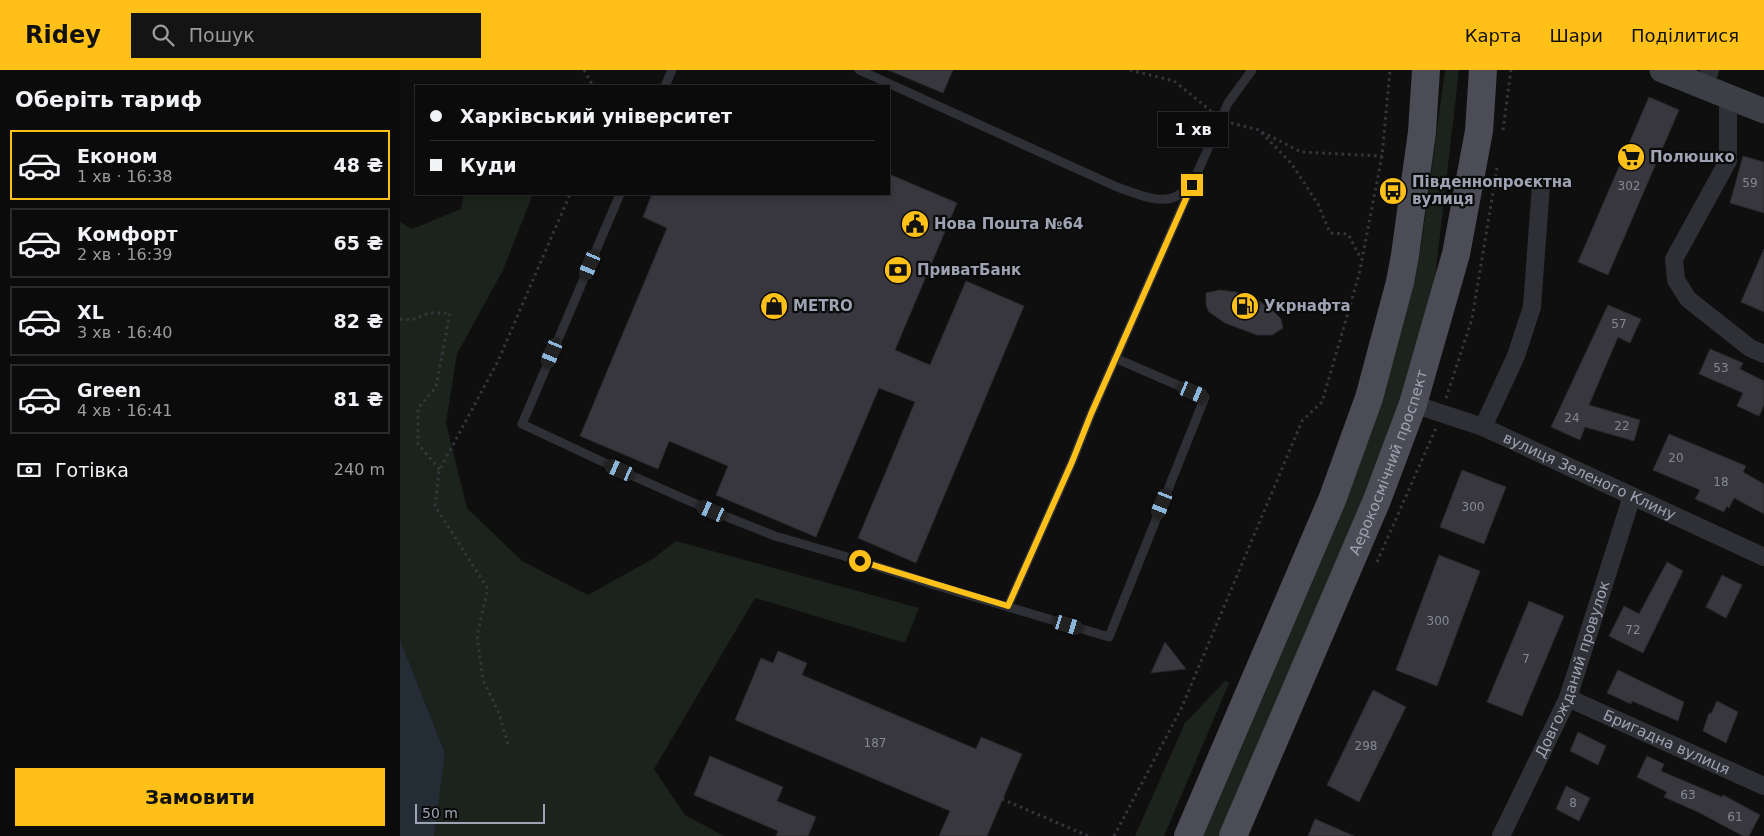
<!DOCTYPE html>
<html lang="uk">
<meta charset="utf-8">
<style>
body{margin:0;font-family:"DejaVu Sans",sans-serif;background:#141415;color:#f1f3f6;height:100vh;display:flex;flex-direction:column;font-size:19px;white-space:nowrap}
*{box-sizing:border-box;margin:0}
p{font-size:16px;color:#9a9b9d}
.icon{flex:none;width:28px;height:28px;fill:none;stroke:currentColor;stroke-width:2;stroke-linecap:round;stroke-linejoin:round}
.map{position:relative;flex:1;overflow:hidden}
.side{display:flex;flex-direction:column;background:#0b0b0c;width:400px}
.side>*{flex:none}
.hud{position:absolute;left:15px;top:15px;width:475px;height:110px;border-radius:0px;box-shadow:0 2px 8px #0003,0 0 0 1px #2b2b2d;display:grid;align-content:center;height:110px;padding:0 15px;background:#0b0b0c}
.scale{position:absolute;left:15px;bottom:12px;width:130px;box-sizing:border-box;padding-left:5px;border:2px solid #9ea3b3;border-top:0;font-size:14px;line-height:18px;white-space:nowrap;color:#9ea3b3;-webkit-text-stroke:4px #0a0a0b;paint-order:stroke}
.end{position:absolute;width:22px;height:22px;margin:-11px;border:6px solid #ffc018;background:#111;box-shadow:0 0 0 2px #111}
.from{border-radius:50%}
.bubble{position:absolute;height:35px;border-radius:0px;background:#0b0b0c;box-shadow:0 2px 8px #0003,0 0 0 1px #2b2b2d;font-size:16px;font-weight:700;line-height:35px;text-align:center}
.car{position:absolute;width:15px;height:30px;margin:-15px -8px;border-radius:6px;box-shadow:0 0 4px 1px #0007;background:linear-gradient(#222 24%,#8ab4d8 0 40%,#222 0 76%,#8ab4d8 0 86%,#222 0)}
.hud b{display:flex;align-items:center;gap:18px;height:48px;font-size:19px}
.hud b+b{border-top:1px solid #2b2b2d}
.hud i{width:12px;height:12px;background:#f1f3f6}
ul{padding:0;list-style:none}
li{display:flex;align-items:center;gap:15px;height:70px;margin:0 10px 8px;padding:0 5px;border:2px solid #2b2b2d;border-radius:0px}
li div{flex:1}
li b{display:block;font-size:19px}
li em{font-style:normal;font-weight:700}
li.selected{border-color:#ffc018}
li>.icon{width:45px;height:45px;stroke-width:1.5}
h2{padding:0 15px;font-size:22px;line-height:60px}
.pay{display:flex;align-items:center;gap:12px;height:55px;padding:0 15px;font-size:19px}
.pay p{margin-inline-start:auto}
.button{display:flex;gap:10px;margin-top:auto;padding:10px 15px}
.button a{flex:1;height:58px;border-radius:0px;background:#ffc018;color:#111;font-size:20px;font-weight:700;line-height:58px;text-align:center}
header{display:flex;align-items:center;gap:30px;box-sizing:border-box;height:70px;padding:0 25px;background:#ffc018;color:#111}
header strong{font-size:24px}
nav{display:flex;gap:28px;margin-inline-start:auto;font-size:18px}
.search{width:350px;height:45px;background:#141415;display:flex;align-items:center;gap:12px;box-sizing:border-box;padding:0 18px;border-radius:0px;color:#9a9b9d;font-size:19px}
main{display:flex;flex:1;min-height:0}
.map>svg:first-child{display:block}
.green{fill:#1b231c}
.water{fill:#242c35}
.building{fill:#38373d;stroke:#29282c}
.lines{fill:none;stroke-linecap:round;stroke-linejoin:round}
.path{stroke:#35373d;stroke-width:3;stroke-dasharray:2.5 4;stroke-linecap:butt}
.service{stroke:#2f3035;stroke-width:9}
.minor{stroke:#2f3035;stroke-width:18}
.secondary{stroke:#3d3f46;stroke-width:25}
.primary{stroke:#4b4c55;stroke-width:28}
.route{stroke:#ffc018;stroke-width:6}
.labels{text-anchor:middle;stroke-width:4.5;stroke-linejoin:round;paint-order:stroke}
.number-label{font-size:12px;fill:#848896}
.poi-label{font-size:15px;font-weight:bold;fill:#9ea3b3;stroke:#0a0a0b;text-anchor:start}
.street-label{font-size:15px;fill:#9ea3b3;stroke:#0a0a0b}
</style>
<header>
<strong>Ridey</strong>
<div class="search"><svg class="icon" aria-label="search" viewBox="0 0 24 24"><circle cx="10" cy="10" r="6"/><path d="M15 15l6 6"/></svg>Пошук</div>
<nav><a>Карта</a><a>Шари</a><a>Поділитися</a></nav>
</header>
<main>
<section class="side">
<h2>Оберіть тариф</h2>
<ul>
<li class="selected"><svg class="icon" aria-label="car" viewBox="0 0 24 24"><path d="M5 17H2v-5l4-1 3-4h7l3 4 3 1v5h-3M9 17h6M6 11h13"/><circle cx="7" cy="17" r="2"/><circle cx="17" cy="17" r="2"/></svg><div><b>Економ</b><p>1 хв · 16:38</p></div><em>48 ₴</em></li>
<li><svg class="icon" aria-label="car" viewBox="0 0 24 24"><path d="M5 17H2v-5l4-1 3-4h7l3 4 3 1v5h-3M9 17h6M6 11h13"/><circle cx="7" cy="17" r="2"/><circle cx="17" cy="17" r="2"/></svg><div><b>Комфорт</b><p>2 хв · 16:39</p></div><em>65 ₴</em></li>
<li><svg class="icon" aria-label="car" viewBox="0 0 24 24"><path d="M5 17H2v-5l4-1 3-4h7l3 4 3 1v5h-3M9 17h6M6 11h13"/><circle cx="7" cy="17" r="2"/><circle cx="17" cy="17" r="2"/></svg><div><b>XL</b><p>3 хв · 16:40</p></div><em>82 ₴</em></li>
<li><svg class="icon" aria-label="car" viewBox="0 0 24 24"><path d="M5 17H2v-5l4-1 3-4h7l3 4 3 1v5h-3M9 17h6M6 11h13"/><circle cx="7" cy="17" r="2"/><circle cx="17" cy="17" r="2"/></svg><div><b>Green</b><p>4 хв · 16:41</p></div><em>81 ₴</em></li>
</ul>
<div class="pay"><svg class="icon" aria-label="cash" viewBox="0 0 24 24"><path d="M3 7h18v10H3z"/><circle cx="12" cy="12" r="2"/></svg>Готівка<p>240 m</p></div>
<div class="button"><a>Замовити</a></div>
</section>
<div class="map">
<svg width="1364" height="766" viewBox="0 0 1364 766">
<rect width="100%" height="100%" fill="#0f0f10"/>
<!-- green -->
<g class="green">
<path d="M1045 0H1059L1031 243 991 365 824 766H799L1002 251 1021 177Z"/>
<path d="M64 124H133L103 200 57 284 46 353 67 438 122 491 188 525 254 488 276 471 519 538 505 573 355 528 254 699 285 745 324 766H34L33 765 45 683 0 569V152L12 159 61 139Z"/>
<path d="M825 611 829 613 764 766H735L785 653Z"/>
</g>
<!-- water -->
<path class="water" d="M0 569 45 683 34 766H0Z"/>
<!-- building -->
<g class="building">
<path d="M488 0H553L543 23Z"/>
<path d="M1249 27 1279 40 1208 205 1178 192Z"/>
<path d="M1343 86 1364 92V143L1330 133Z"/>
<path d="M489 104 557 133 495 280 530 295 566 211 624 236 516 493 458 468 515 332 479 318 416 467 316 425 328 396 269 371 258 399 180 366 267 158 243 147 252 124H489Z"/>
<path d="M1364 179V242L1341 232Z"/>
<path d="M820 220 836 222 857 230 870 238 881 249 883 258 872 265H857L825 253 809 242 806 235V223Z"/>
<path d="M1208 235 1241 249 1230 273 1218 267 1189 335 1240 350 1234 371 1185 357 1180 370 1151 357Z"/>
<path d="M1310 279 1343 293 1340 299 1364 311V335L1359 346 1337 336 1343 323 1299 304Z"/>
<path d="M1269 364 1346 396 1343 402 1364 414V444L1334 428 1329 438 1327 436 1324 442 1295 429 1300 420 1253 400Z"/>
<path d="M1062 400 1106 417 1084 474 1040 457Z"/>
<path d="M1039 485 1080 501 1037 616 996 600Z"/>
<path d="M1267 492 1283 501 1243 583 1209 566 1224 536 1239 544Z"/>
<path d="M1322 505 1342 515 1326 548 1306 537Z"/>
<path d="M1129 531 1164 546 1122 646 1087 632Z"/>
<path d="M765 572 786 599 751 603Z"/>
<path d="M378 581 407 593 402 605 576 679 581 667 622 684 587 766H539L550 741 335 650 361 588 373 593Z"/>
<path d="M1218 600 1284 632 1278 651 1232 631 1231 634 1207 623Z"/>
<path d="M973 620 1006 637 959 732 927 715Z"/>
<path d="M1317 631 1338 642 1326 673 1303 661 1309 643 1311 644Z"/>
<path d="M1178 662 1206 676 1198 695 1170 681Z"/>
<path d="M310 686 383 717 377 731 416 747 408 766H376L378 761 294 725Z"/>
<path d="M1247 686 1264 694 1261 701 1322 727 1323 725 1360 745 1349 766H1343L1298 742 1264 727 1267 722 1237 707Z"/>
<path d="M1166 716 1190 728 1179 751 1156 739Z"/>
<path d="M915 749 954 766H908Z"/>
</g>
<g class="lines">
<!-- path -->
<g class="path">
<path d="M184 0 193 16"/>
<path d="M730 0 774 11 811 41"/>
<path d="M831 53 859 60 891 93 918 134 930 163 948 164 961 189"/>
<path d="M1103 60 1111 0"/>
<path d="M862 62 901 82 982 86"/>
<path d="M0 249 11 250 29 243H50L36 317 18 338V374L40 400"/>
<path d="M1046 328 1072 249 1097 98"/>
<path d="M977 492 1036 358"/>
<path d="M108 674 99 643 83 610 77 565 88 519 35 436 39 401 98 291 170 124"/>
<path d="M602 729 688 766"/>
<path d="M714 766 781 639 902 351 922 332 959 205 982 86 990 0"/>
</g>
<!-- service -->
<g class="service">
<path d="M459 0 717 117C735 123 757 134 775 127 781 124 787 119 792 115"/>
<path d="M265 16 272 0"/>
<path d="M220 124 122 354 235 407 312 441 375 466 444 486 538 516 709 567 805 327 715 288"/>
<path d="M608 536 672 392 691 344 828 33 852 0"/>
</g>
<!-- minor -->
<g class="minor">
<path d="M1304 17 1310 0"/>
<path d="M1328 27V91L1274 189 1276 210 1288 229 1350 278 1364 284"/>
<path id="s1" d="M1013 334 1083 357 1364 487"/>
<path d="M1083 357 1116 286 1132 237 1141 115"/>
<path id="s2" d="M1168 628 1364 716"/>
<path id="s3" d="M1101 766 1168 628 1232 426"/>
</g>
<!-- secondary -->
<path class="secondary" d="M1262 0 1364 41"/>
<!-- primary -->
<g class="primary">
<path d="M788 766 932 430 969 328 1000 212 1005 185 1022 62 1026 0"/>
<path id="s4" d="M833 766 977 430 1013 334 1056 184 1079 61 1083 0"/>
</g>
</g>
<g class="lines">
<!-- route -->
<path class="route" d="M460 491 608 536 672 392 691 344 792 115"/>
</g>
<!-- icons -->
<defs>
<symbol id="supermarket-disc" viewBox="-11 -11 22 22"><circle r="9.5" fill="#ffc018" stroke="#0a0a0b"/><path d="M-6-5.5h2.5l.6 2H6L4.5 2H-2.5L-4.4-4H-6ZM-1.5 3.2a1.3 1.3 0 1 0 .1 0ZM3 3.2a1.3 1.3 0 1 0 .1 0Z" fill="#111"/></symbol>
<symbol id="bus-disc" viewBox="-11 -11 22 22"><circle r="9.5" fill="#ffc018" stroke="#0a0a0b"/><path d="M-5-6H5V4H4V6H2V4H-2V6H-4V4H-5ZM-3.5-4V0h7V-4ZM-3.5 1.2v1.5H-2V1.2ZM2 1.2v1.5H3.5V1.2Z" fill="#111"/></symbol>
<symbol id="civic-disc" viewBox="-11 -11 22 22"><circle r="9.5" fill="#ffc018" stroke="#0a0a0b"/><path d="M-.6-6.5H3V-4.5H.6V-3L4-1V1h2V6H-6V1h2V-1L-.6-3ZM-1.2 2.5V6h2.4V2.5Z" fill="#111"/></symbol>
<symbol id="bank-disc" viewBox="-11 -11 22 22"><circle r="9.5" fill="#ffc018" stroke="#0a0a0b"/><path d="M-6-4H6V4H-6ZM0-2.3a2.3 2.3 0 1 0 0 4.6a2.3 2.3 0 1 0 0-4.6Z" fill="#111"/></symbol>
<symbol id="shop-disc" viewBox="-11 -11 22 22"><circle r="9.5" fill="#ffc018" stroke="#0a0a0b"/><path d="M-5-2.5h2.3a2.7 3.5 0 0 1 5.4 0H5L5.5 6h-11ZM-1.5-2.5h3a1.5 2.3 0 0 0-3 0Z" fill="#111"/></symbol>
<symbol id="fuel-disc" viewBox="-11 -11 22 22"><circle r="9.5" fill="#ffc018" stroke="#0a0a0b"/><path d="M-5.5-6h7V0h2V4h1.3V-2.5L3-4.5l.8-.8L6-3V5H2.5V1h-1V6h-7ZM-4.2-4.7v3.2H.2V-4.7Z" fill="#111"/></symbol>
</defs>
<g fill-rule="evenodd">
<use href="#supermarket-disc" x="1215" y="71" width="32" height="32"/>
<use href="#bus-disc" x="977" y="105" width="32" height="32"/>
<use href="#civic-disc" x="499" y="138" width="32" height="32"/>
<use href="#bank-disc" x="482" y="184" width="32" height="32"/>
<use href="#shop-disc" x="358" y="220" width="32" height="32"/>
<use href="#fuel-disc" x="829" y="220" width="32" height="32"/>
</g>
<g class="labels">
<!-- number labels -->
<g class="number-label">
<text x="1350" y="117">59</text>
<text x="1229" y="120">302</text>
<text x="1219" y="258">57</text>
<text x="1321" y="302">53</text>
<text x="1172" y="352">24</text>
<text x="1222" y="360">22</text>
<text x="1276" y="392">20</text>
<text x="1321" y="416">18</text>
<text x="1073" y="441">300</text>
<text x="1038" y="555">300</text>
<text x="1233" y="564">72</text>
<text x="1126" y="593">7</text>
<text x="475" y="677">187</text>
<text x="966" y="680">298</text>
<text x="1288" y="729">63</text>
<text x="1173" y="737">8</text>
<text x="1335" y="751">61</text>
</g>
<!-- poi labels -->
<g class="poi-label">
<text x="1250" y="92">Полюшко</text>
<text x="1012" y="117">Південнопроєктна<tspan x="1012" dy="17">вулиця</tspan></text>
<text x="534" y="159">Нова Пошта №64</text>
<text x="517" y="205">ПриватБанк</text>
<text x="393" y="241">METRO</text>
<text x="864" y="241">Укрнафта</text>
</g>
<!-- street labels -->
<g class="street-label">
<text dy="5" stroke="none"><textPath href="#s4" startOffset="405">Аерокосмічний проспект</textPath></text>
<text dy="5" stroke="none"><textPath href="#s1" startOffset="191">вулиця Зеленого Клину</textPath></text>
<text dy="5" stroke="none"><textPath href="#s3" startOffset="182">Довгожданий провулок</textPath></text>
<text dy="5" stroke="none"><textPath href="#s2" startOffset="108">Бригадна вулиця</textPath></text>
</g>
</g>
</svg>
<div class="scale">50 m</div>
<i class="end from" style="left:460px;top:491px"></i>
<i class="end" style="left:792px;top:115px"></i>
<div class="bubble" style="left:758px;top:42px;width:70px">1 хв</div>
<i class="car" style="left:190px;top:195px;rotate:203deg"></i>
<i class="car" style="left:152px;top:283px;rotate:203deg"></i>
<i class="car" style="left:793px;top:322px;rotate:113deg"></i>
<i class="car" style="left:220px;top:400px;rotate:294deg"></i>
<i class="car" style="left:762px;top:434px;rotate:202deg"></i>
<i class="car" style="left:312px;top:441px;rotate:294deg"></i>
<i class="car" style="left:668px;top:555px;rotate:107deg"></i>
<div class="hud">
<b><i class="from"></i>Харківський університет</b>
<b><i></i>Куди</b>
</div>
</div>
</main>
